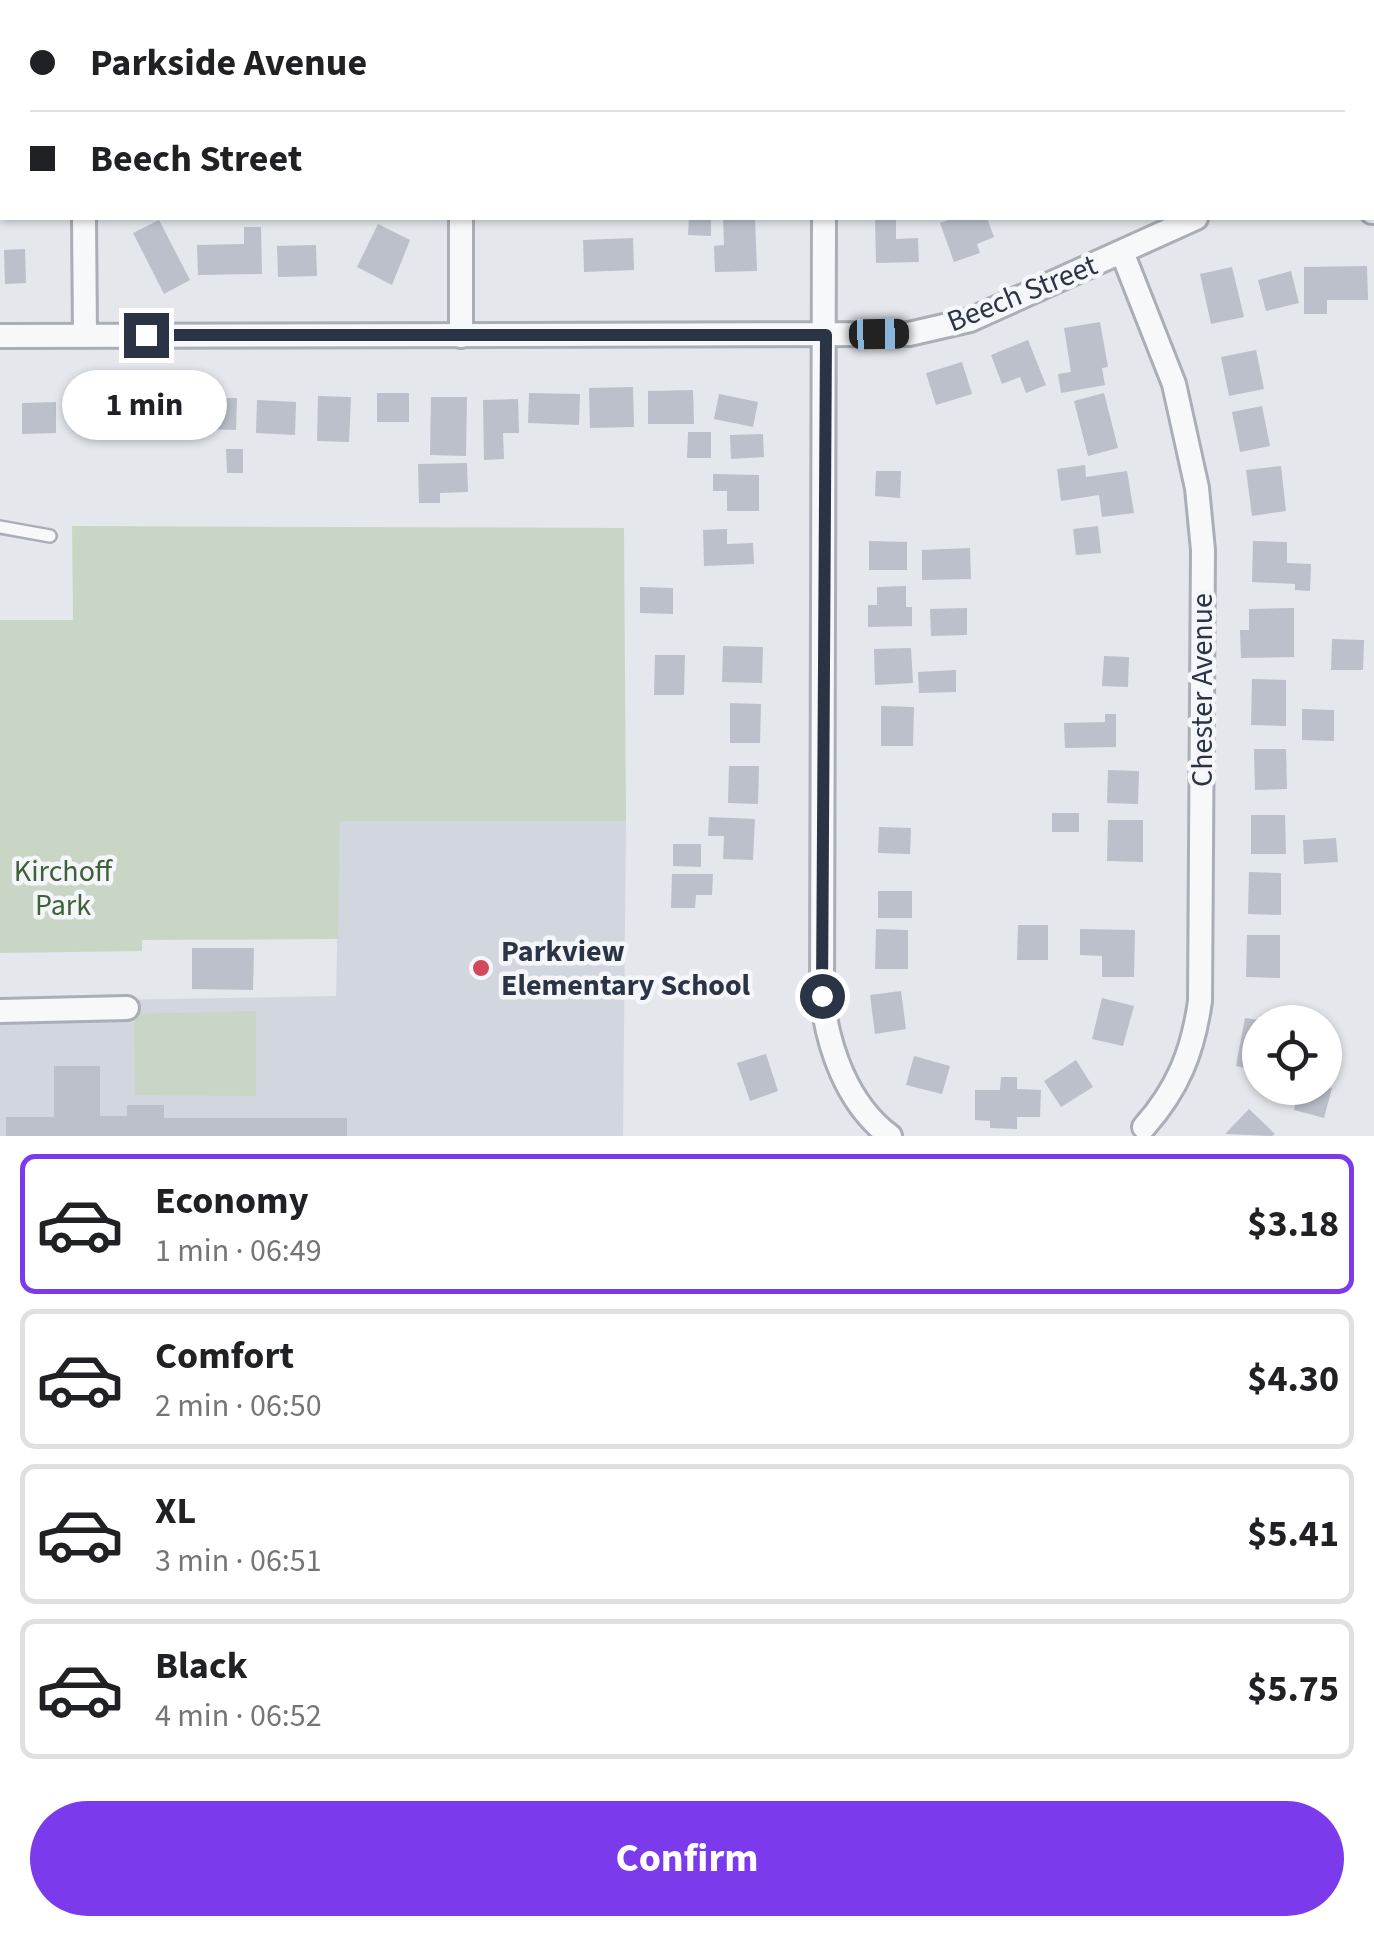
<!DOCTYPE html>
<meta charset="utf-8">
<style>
body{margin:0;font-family:"Source Sans 3",sans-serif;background:#f2f2f2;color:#202124;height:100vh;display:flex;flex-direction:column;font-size:38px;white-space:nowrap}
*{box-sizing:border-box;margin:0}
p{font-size:32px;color:#757577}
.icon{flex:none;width:55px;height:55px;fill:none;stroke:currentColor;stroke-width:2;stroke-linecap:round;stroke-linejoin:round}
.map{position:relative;height:1136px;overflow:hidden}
.sheet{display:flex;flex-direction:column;background:#fff;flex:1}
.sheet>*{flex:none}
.top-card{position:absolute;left:0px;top:0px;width:1375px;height:220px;box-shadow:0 2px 8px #0004;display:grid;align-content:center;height:220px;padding:0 30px;background:#fff}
.buttons{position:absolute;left:1242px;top:1005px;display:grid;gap:20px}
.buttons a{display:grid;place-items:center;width:100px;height:100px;border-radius:50%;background:#fff;box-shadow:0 2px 8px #0004;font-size:50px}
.end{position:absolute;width:45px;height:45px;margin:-22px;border:12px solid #2b3445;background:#fff;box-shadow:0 0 0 5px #fff}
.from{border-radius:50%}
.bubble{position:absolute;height:70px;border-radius:35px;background:#fff;box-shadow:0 2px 8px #0004;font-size:32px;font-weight:700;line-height:70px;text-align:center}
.car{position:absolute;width:30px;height:60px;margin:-30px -15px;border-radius:12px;box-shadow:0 0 8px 2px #0007;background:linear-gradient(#222 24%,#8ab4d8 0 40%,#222 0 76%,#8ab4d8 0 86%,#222 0)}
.top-card b{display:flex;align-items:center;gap:35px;height:95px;font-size:38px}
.top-card b+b{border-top:2px solid #e0e0e0}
.top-card i{width:25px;height:25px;background:#202124}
ul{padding:18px 0 0;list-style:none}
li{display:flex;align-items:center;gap:30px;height:140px;margin:0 20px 15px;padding:0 10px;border:5px solid #e0e0e0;border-radius:15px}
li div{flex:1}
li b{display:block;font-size:38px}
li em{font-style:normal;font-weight:700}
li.on{border-color:#7c3aed}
li>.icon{width:90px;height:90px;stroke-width:1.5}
.primary-button{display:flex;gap:20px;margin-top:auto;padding:20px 30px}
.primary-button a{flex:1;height:115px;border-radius:60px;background:#7c3aed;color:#fff;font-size:40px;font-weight:700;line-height:115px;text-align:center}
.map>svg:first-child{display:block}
.built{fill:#d2d6de}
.green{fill:#c9d6c5}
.building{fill:#bbc0ca}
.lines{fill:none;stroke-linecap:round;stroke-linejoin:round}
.service-casing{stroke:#a9aeb7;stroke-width:16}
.minor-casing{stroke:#a9aeb7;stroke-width:28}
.service{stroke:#f7f8fa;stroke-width:11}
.minor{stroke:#f7f8fa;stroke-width:22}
.route{stroke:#2b3445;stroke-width:12}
.poi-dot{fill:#d1495b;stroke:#f4f6f9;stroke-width:4}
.labels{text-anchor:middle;stroke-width:9;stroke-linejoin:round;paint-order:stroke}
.street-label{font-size:30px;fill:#2b3445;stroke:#f4f6f9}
.park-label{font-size:30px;fill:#3f6138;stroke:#f4f6f9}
.poi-label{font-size:30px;font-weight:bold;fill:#2b3445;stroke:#f4f6f9;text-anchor:start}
</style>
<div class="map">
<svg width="1374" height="1136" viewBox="0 0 1374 1136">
<rect width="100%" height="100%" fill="#e4e7ec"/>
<!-- built -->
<path class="built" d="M340 821H626L623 1136H0V1002L336 996Z"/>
<!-- green -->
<g class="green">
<path d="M72 526 624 528 626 821H340L338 939 142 940V951L0 953V620H73Z"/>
<path d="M256 1011V1096L135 1095 134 1014Z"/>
</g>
<!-- building -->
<g class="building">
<path d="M689 218H711V236L688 235Z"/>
<path d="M723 218H755L757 271 715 272 714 246 724 245Z"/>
<path d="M875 218H896V239L918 238 919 262 876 263Z"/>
<path d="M954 218H987L994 237 977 244 980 253 954 262 940 223Z"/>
<path d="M159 220 190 280 164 294 133 233Z"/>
<path d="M378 224 410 240 392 285 357 267Z"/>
<path d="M244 227H261L262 274 198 275 197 245 244 244Z"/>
<path d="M633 238 634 270 584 272 583 240Z"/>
<path d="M316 245 317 276 278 277 277 246Z"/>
<path d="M25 249 26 283 5 284 4 250Z"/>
<path d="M1367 266 1368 300H1327V314H1304V267Z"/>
<path d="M1232 267 1244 317 1211 324 1200 274Z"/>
<path d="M1291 271 1299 303 1266 311 1258 280Z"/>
<path d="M1100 322 1108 367 1102 368 1105 385 1061 393 1058 374 1071 372 1064 328Z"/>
<path d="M1028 340 1046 385 1026 393 1020 377 1002 384 991 355Z"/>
<path d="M1256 350 1264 389 1229 396 1221 357Z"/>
<path d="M962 362 972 394 936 405 926 373Z"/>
<path d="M633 387 634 427 590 428 589 388Z"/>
<path d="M693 390 694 424H648V391Z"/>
<rect x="377" y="393" width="32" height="29"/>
<path d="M529 393 580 394 579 425 528 423Z"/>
<path d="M1104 393 1118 448 1088 456 1074 401Z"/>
<path d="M135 394H181L182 423H136Z"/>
<path d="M719 394 758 402 753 427 714 419Z"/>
<path d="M318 396 351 397 349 442 317 441Z"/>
<path d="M431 397H467L466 456 430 455Z"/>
<path d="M124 398 125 430 96 431 94 400Z"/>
<path d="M198 398H237L236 430 198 429Z"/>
<path d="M518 399 519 433H503L504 459 484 460 483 400Z"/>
<path d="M257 400 296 402 295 435 256 433Z"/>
<path d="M56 402V433L22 434V403Z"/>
<path d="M1262 406 1270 446 1240 452 1232 412Z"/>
<path d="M688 432H711V458H687Z"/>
<path d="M763 434 764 457 731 459 730 435Z"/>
<path d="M226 449H243V473H227Z"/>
<path d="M467 463 468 492 440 493V503H419L418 464Z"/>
<path d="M1085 465 1086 477 1127 471 1134 513 1102 517 1099 495 1061 501 1057 469Z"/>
<path d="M1281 466 1286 511 1252 516 1246 470Z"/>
<path d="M876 471H901L900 498 875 496Z"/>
<path d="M713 474 759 475V511H727V491H713Z"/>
<path d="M1098 526 1101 553 1076 555 1073 529Z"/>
<path d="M727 529V544L753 543 754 564 704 566 703 530Z"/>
<path d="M869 541 907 542V570H869Z"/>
<path d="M1253 541 1287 542V563L1311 564 1310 591 1295 590V584L1252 582Z"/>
<path d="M970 548 971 579 922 580V550Z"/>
<path d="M906 586V607H912V626L868 627V605H877V587Z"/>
<path d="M640 587 673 588V614L640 613Z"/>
<path d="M967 608V635L931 636 930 609Z"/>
<path d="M1294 608V657L1241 658 1240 630H1249V609Z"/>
<path d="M1332 639 1364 640 1363 670H1331Z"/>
<path d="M723 646 763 647 762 683 722 682Z"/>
<path d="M911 648 913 683 875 685 874 649Z"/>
<path d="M655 655H685L684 695H654Z"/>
<path d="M1104 656 1129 657 1128 687 1102 686Z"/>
<path d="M956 670V692L919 693 918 672Z"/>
<path d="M1252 679 1286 680V726L1251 725Z"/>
<path d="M730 703 761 704 760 743H730Z"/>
<path d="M881 706 914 707 913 746H881Z"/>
<path d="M1302 709 1334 710V741L1302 740Z"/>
<path d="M1105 714H1116V747L1065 748 1064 723 1105 722Z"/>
<path d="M1254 749H1286L1287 789 1255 790Z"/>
<path d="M729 766H759L758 804 728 803Z"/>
<path d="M1108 770 1139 771 1138 804 1107 803Z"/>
<rect x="1052" y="813" width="27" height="19"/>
<path d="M1251 815H1285L1286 854H1251Z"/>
<path d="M709 817 755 819 753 860 723 859 724 836H708Z"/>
<path d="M1108 820H1143V862L1107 861Z"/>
<path d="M879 827 911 828 910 854 878 853Z"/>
<path d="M1336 838 1338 862 1304 864 1303 840Z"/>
<path d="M673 844H701V867L673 866Z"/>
<path d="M1249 872 1281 873V915L1248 914Z"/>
<path d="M672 874H713L712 895H696L695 908H671Z"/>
<rect x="878" y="891" width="34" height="27"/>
<path d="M1018 925H1048V960H1017Z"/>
<path d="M876 929 908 930V969H875Z"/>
<path d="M1080 929 1135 930 1134 977H1102V956L1080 955Z"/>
<path d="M1247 935H1280V978L1246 977Z"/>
<path d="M192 948H254L253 990 192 989Z"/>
<path d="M901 991 906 1029 875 1034 870 995Z"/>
<path d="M1102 998 1134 1006 1123 1046 1092 1039Z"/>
<path d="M1245 1018 1260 1020V1071L1236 1066Z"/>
<path d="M766 1054 778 1091 750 1101 737 1063Z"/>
<path d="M914 1056 950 1066 942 1094 906 1085Z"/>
<path d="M1076 1060 1093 1087 1061 1107 1044 1081Z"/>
<path d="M54 1066H100V1116H127V1105H164V1118H347V1136H6V1117H54Z"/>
<path d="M1001 1077H1017V1089L1041 1090 1040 1117H1017V1129L990 1128V1121L975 1120V1090H1000Z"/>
<path d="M1325 1086 1332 1088 1324 1118 1294 1110 1299 1088Z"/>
<path d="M1249 1109 1275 1134 1272 1136 1225 1134Z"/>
</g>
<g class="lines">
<defs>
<path id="service" d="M0 527 50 536"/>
<g id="minor">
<path d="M83 0V2"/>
<path d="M433 0 435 2"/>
<path d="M813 0V2"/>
<path d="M1372 212H1374"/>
<path d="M84 218 85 335"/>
<path d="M461 218V336"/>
<path d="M824 218 822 997C828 1048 847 1104 890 1136"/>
<path d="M1122 252 1174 384 1197 488 1203 550 1200 1001C1193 1051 1178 1089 1144 1127"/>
<path d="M0 336 909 334 970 320 1196 218"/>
<path d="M0 1011 127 1008"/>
</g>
</defs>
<!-- service casing -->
<use href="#service" class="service-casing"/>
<!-- minor casing -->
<use href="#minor" class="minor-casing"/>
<!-- service -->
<use href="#service" class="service"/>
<!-- minor -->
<use href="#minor" class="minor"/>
</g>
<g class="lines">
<!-- route -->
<path class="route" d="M146 335H826L822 996"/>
</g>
<!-- markers -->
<circle class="poi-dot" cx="481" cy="968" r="10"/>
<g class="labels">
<!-- street labels -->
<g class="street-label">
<text transform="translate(1022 293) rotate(-22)" y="10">Beech Street</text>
<text transform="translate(1202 690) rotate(-90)" y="10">Chester Avenue</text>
</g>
<!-- park labels -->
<g class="park-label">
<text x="63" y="881">Kirchoff<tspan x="63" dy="34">Park</tspan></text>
</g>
<!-- poi labels -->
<g class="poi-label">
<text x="501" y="961">Parkview<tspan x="501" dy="34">Elementary School</tspan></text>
</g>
</g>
</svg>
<div class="buttons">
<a><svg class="icon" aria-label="locate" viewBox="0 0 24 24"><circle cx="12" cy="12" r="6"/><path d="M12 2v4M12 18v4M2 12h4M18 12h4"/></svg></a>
</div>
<i class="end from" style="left:822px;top:996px"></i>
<i class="end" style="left:146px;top:335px"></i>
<div class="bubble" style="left:62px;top:370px;width:165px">1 min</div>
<i class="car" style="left:879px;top:334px;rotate:89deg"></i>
<div class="top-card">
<b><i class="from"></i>Parkside Avenue</b>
<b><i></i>Beech Street</b>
</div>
</div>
<section class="sheet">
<ul>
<li class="on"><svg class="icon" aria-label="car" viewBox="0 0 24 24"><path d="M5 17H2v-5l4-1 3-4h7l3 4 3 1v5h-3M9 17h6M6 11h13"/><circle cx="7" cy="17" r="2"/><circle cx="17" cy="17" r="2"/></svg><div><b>Economy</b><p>1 min · 06:49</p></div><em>$3.18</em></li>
<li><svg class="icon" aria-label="car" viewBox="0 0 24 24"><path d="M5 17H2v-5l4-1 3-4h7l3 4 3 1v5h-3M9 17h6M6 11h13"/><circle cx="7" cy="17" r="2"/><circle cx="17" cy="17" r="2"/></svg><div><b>Comfort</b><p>2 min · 06:50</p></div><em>$4.30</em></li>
<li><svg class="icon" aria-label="car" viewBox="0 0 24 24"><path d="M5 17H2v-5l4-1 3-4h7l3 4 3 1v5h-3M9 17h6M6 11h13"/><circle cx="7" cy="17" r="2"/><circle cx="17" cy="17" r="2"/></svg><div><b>XL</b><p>3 min · 06:51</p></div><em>$5.41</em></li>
<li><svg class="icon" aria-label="car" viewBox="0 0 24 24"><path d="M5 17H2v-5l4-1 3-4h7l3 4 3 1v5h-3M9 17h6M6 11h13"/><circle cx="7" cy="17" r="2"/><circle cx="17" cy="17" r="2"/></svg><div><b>Black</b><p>4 min · 06:52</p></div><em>$5.75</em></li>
</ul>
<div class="primary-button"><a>Confirm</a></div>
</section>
